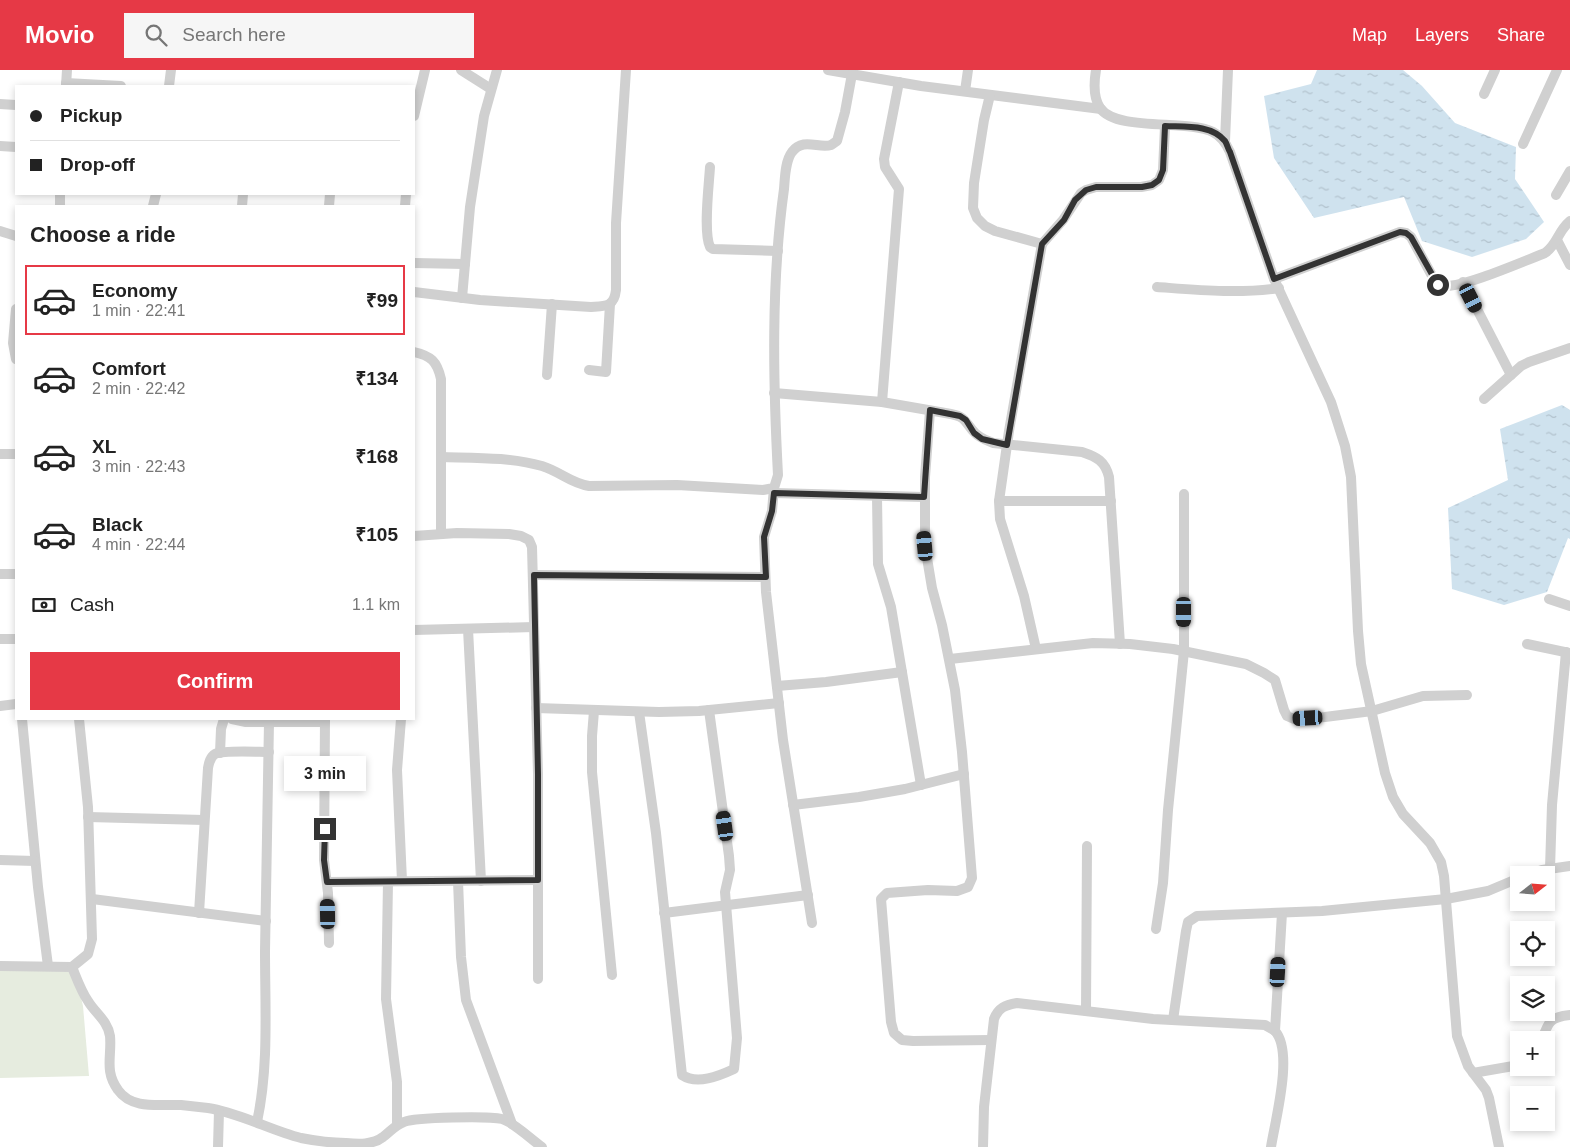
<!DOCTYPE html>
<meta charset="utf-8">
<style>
body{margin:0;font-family:Arial,sans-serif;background:#f6f6f6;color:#222;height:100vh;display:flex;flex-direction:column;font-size:19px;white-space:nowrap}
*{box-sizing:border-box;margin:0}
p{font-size:16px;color:#767676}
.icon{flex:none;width:28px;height:28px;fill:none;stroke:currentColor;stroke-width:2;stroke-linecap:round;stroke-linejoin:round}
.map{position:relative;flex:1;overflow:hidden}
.drawer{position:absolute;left:15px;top:135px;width:400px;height:515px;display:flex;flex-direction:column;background:#fff;border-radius:0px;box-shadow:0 2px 8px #0003}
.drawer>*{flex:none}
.guide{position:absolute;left:15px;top:15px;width:400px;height:110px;border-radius:0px;box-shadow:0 2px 8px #0003;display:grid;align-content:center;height:110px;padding:0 15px;background:#fff}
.needle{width:32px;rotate:73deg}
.controls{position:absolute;left:1510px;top:796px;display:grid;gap:10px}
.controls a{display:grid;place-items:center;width:45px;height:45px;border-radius:0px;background:#fff;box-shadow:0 2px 8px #0003;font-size:25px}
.end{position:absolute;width:22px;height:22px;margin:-11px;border:6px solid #333;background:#fff;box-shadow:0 0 0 2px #fff}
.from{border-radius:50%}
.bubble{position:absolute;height:35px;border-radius:0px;background:#fff;box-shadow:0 2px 8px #0003;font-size:16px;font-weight:700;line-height:35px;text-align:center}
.car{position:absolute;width:15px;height:30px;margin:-15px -8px;border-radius:6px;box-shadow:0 0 4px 1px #0007;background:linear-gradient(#222 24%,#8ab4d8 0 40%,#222 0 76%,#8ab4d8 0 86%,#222 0)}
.guide b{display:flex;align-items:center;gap:18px;height:48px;font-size:19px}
.guide b+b{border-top:1px solid #e0e0e0}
.guide i{width:12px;height:12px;background:#222}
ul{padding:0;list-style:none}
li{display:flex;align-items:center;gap:15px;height:70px;margin:0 10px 8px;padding:0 5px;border:2px solid transparent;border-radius:0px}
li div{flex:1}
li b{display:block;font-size:19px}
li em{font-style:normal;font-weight:700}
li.selected{border-color:#e63946}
li>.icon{width:45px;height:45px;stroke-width:1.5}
h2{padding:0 15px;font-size:22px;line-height:60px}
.pay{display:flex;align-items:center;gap:12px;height:55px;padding:0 15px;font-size:19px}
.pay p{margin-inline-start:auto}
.primary-button{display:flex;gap:10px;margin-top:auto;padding:10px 15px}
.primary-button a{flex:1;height:58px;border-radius:0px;background:#e63946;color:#fff;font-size:20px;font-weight:700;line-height:58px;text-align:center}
header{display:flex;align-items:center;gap:30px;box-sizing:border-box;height:70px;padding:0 25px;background:#e63946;color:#fff}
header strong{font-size:24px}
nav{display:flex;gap:28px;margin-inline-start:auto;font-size:18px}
.search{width:350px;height:45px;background:#f6f6f6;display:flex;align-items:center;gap:12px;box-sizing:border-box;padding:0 18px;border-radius:0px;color:#767676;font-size:19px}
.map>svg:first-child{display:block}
.green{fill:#e6ecdf}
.water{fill:url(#water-ripples)}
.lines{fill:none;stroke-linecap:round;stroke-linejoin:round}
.street{stroke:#d0d0d0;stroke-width:10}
.route{stroke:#333;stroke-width:6}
</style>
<header>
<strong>Movio</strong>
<div class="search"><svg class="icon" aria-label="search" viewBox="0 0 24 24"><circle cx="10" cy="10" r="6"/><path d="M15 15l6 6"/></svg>Search here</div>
<nav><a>Map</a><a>Layers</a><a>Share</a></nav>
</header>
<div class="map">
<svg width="1570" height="1077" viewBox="0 0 1570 1077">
<defs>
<pattern id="water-ripples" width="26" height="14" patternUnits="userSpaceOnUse" patternTransform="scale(1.25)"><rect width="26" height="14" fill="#cfe2ee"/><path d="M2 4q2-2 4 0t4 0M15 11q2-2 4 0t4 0" fill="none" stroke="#b2c2cd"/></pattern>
</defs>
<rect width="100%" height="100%" fill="#fff"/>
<!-- green -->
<path class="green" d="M74 898 83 936 89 1006 0 1008V901Z"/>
<!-- water -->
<g class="water">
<path d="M1317 0H1403L1422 16 1455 53 1516 77 1515 109 1544 152 1526 169 1472 187 1422 171 1404 127 1314 148 1274 88 1264 26 1311 14Z"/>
<path d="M1562 335 1570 340V469L1568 468 1547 522 1504 535 1452 519 1448 438 1508 410 1500 359Z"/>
</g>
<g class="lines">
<!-- street -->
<g class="street">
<path d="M461 0 491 19"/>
<path d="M828 0 921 16 1101 39"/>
<path d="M1096 0C1094 12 1093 27 1100 38 1117 62 1188 49 1213 62 1221 66 1226 73 1230 82L1274 209 1331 332 1345 376 1351 407 1358 561 1361 594 1385 703 1393 727 1403 744 1430 773 1441 792 1444 806 1457 966 1468 996 1486 1020 1489 1028 1499 1077"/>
<path d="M66 13 121 16"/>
<path d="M66 16 67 0"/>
<path d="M169 16 171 0"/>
<path d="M965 21 968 0"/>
<path d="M1484 24 1495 0"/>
<path d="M990 25 984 50 974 113 973 138 977 148 985 156 995 161 1042 174 1063 150 1081 123 1086 120 1096 117H1141L1152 115 1159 110 1163 100 1165 56"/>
<path d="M0 34 16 35"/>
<path d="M414 46 425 0"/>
<path d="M1225 71 1228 0"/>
<path d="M1523 74 1557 0"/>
<path d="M0 76 16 77"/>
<path d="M710 97C709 115 703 162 710 177L713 179 778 181"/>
<path d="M1556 125 1570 101"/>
<path d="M60 136V124"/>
<path d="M153 136 156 124"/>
<path d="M242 136 243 124"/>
<path d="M329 136 330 124"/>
<path d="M405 136 406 124"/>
<path d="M0 161 16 166"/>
<path d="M1557 170 1570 195"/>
<path d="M414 193 465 194"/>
<path d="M1274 209 1400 162 1406 163 1411 167 1436 213C1439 215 1438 216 1443 216 1463 218 1524 191 1545 183 1558 174 1557 162 1570 151"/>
<path d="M1463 212 1511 305"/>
<path d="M1157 217C1198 220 1238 224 1279 218"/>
<path d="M414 222 480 230 591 237C606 236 614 237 616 220V153L626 0"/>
<path d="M462 228 470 137 484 46 497 0"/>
<path d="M16 239 13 273 16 289"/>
<path d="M414 282C431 286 437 291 441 309V464"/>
<path d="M589 300 606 302 610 234"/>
<path d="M547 305 552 234"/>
<path d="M774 323 882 332 951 344C967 347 965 353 975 363 980 368 986 370 993 373L1082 382C1097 387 1105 391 1109 407L1120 574"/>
<path d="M1484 329 1521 296 1529 292 1570 278"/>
<path d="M882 332 899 119 885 97 884 89 899 12"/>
<path d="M930 341 925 407V476L932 518 942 555 955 620 962 682 972 808 968 817 957 821 928 820 887 823 881 829 891 952 894 963 902 970 913 971 991 970"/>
<path d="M0 384H16"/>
<path d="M441 387C475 388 510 387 542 396 561 402 570 413 589 416L677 415 763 420 774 418 778 405C773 310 771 213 784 119 785 108 785 91 792 82 803 67 819 79 831 75 833 74 835 72 837 71L845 42 852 4"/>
<path d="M774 418 772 441 764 467 766 522 783 670 812 853"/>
<path d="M774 423 924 427"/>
<path d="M877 426 878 494 891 537 921 715"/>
<path d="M999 431H1111"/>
<path d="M414 466 457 463 509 464 521 466 529 470 532 477 538 704V909"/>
<path d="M0 504H16"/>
<path d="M534 505 765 507"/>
<path d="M1549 529 1570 536"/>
<path d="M468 559 481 811"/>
<path d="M414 560 534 557"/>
<path d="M0 569H16"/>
<path d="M1527 574 1570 583"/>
<path d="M1036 579 1024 526 1000 449 999 431 1009 361 1042 174"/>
<path d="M950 589 1093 573 1130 574 1173 579 1246 594 1264 603 1275 610 1284 640 1287 646 1294 649 1325 647 1372 641 1423 626 1467 625"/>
<path d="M777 616 826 612 902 602"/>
<path d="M0 636 16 634"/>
<path d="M536 638 659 642 699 641 779 633"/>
<path d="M594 641 592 666V702L612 905"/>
<path d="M639 642 656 763 682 1005C697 1015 719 1006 734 999L737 968 725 822 730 800 729 786 709 640"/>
<path d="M22 649 38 817 48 896"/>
<path d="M232 649 246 652H325"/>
<path d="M325 649 324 790 328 823 329 873"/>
<path d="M401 649 397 700 402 811"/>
<path d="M220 683 221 659 224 649"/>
<path d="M793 735 859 727 905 719 964 704"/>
<path d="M88 747 204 750"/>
<path d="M0 790 35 791"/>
<path d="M1550 799 1552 735 1566 582"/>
<path d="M1528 805 1542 800 1570 796"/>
<path d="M458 811 461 887 466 930 512 1054"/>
<path d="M327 812 538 810"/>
<path d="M388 812 386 929 397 1012V1055"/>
<path d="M92 829 266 851"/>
<path d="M199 843 208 698C209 693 210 687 215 684 223 680 258 682 269 682"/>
<path d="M664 843 808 825"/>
<path d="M1156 859 1163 813 1168 740 1184 581V424"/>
<path d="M0 896 72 897C77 909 81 921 88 931 95 943 108 951 110 966 112 986 104 1001 118 1020 132 1040 160 1034 181 1035 190 1036 199 1037 208 1038 240 1043 270 1060 301 1068 316 1071 331 1073 346 1073 358 1074 373 1075 383 1067 390 1062 395 1055 404 1052 416 1047 489 1046 502 1049 513 1052 532 1070 542 1077"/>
<path d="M72 897 88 884 92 869 88 737 79 649"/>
<path d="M1086 941 1087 776"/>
<path d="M1173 950 1186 861 1188 852 1197 846 1322 841 1446 829 1488 821 1519 808"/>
<path d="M1275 961 1282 843"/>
<path d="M1542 970C1548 952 1550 947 1570 945"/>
<path d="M1473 1003 1519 995"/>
<path d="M257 1052C269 996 265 938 265 881 266 805 268 728 269 652"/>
<path d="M218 1077 219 1041"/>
<path d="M983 1077 984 1037 994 949C998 938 1005 935 1017 933L1153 949 1265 955C1268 957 1272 959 1275 961 1294 982 1275 1051 1271 1077"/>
</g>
</g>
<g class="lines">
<!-- route -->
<path class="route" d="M325 759 324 790 327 812 538 810V704L534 505 766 507 764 467 772 441 774 423 924 427 930 340 960 346 966 350 974 363 982 369 1007 375 1042 174 1064 150 1075 130 1086 120 1096 117H1142L1152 115 1159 110 1163 100 1165 56C1184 57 1211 54 1225 71 1227 74 1228 79 1230 82L1274 209 1400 162 1406 163 1411 167 1438 215"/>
</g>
</svg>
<div class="controls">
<a><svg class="needle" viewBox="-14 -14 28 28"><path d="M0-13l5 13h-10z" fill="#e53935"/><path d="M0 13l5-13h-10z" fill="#767676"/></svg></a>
<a><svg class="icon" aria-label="locate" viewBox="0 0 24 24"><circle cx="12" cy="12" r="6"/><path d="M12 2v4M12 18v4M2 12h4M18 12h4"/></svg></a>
<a><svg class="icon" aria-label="layers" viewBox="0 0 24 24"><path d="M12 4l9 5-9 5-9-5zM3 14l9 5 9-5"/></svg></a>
<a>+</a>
<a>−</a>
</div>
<i class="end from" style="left:1438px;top:215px"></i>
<i class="end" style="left:325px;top:759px"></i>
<div class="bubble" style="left:284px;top:686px;width:82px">3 min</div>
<i class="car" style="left:1471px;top:228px;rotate:153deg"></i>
<i class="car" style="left:925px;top:476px;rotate:355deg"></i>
<i class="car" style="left:1184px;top:542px;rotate:180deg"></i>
<i class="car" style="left:1308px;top:648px;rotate:267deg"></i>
<i class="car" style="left:725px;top:756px;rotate:352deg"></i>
<i class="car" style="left:328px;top:844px;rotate:359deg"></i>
<i class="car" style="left:1278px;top:902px;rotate:3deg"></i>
<div class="guide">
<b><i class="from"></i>Pickup</b>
<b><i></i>Drop-off</b>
</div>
<section class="drawer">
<h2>Choose a ride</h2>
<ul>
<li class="selected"><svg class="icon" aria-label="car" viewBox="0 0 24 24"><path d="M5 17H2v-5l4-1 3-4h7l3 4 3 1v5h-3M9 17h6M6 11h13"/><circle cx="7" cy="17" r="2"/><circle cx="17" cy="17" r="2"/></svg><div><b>Economy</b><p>1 min · 22:41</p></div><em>₹99</em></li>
<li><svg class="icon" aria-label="car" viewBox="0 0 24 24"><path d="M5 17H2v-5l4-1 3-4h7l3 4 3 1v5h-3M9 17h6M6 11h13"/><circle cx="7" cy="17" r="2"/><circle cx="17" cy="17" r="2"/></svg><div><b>Comfort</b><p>2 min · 22:42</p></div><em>₹134</em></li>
<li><svg class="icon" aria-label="car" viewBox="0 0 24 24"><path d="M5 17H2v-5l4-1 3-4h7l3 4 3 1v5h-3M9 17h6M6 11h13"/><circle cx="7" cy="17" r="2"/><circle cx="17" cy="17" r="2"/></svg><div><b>XL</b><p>3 min · 22:43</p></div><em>₹168</em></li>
<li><svg class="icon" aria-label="car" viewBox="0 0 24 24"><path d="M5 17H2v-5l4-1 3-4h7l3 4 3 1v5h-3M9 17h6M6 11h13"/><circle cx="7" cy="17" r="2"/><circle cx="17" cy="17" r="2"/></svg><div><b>Black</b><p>4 min · 22:44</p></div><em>₹105</em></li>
</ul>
<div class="pay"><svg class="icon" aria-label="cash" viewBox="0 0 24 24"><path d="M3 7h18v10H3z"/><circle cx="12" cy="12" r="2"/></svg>Cash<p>1.1 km</p></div>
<div class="primary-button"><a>Confirm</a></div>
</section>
</div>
